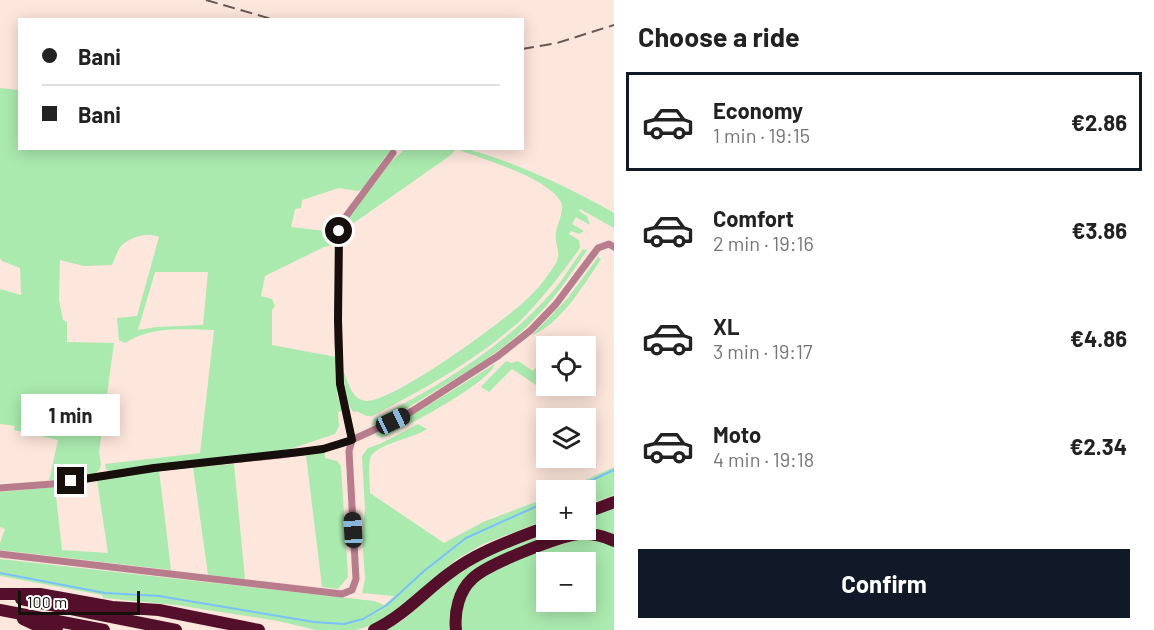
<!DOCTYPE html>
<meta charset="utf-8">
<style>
body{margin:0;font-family:Barlow,sans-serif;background:#f6f6f6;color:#222;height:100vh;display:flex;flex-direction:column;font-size:22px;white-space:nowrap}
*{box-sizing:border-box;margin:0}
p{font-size:20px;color:#767676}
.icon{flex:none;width:33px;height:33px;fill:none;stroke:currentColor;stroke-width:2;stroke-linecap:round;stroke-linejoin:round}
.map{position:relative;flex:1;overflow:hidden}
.panel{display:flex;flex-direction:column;background:#fff;width:540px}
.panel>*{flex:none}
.banner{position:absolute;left:18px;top:18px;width:506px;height:132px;border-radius:0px;box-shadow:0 3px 15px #0003;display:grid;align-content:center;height:132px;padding:0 24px;background:#fff}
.controls{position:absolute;left:536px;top:336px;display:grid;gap:12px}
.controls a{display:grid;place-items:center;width:60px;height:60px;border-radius:0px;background:#fff;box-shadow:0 3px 15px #0003;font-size:30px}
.scale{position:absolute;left:18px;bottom:15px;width:122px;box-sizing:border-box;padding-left:6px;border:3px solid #170f0c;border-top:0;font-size:16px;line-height:21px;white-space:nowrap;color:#170f0c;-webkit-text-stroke:4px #fff;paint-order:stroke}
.end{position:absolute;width:27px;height:27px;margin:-14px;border:8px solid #170f0c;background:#fff;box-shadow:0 0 0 3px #fff}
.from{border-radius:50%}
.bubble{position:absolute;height:42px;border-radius:0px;background:#fff;box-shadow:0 3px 15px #0003;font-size:20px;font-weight:700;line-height:42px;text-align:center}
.car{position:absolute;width:18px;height:36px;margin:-18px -9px;border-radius:8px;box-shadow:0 0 4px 2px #0007;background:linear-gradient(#222 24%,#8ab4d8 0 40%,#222 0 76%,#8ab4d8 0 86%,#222 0)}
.banner b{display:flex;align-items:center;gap:21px;height:57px;font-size:22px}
.banner b+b{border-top:2px solid #e0e0e0}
.banner i{width:15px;height:15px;background:#222}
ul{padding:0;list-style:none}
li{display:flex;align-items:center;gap:18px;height:99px;margin:0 12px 9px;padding:0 12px;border:3px solid transparent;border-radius:0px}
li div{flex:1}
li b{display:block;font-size:22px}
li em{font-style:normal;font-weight:700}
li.on{border-color:#111827}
li>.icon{width:54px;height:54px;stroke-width:1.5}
h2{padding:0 24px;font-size:27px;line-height:72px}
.action{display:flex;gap:12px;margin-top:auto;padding:12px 24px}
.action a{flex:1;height:69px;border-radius:0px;background:#111827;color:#fff;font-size:24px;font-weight:700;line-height:69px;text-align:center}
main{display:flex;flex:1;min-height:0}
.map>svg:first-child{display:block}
.green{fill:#aaeaae;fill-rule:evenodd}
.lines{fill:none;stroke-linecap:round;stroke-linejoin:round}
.stream{stroke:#7ac0fa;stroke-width:2}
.street{stroke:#b87d8d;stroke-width:7}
.highway{stroke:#540f2b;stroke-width:12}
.rail{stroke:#655853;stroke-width:2;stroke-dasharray:12 6;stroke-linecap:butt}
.route{stroke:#170f0c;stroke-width:8}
</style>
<main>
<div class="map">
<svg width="614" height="630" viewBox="0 0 614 630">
<rect width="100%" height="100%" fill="#fde6dc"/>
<!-- green -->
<g class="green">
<path d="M0 88 19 90 20 148 393 149 385 157 363 189 358 191 339 188 302 200 301 208 295 209 291 227 334 232V245L324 247 265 276 261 296 272 299 275 306 272 310V345L336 357 337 394 342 411 338 412 339 426 335 434 281 452 155 465 111 472 106 469 105 464 200 453 214 330C184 329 150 326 125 343L119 340 117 318 137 316 159 237C147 232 130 237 121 246 117 251 115 259 112 265L84 266 60 260 59 300 63 320 67 322V342L114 343 99 452C100 458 103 467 98 471 90 478 60 480 49 481L58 440 14 430 15 426 0 424V289L21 295 20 268 2 261 0 258ZM155 272H208L203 325 156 327 138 330Z"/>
<path d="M464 148C517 163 567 186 614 213V228L580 209 579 211 587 216 590 225 576 217 572 224 584 231 579 234 571 231 569 234 579 240 580 248C563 272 545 295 525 316 485 355 422 391 372 416 365 417 364 414 358 412 357 411 355 412 354 412 347 409 343 378 343 370 348 382 352 400 366 401 394 402 504 321 527 299 538 289 548 276 556 263 562 253 554 244 556 233 557 224 565 210 561 202 547 177 482 159 456 149L451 155 341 232C348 215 360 203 371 188 382 175 389 161 403 151V149Z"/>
<path d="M583 249 587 250C572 273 556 297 537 316 511 345 478 365 445 385 421 400 398 414 372 426L374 419C439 387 505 346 553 291 564 278 573 263 583 249Z"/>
<path d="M598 257 601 259 598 264C580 290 561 323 531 336L568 298Z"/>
<path d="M541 360 546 363V386H553L548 393 512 369 489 392 481 387 506 361 511 363 518 361 533 371Z"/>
<path d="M495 364C489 383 409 425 388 435L382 438 377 436 376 433 406 419Z"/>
<path d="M418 424 427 429C413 439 373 444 370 459 368 469 370 482 370 493L444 543 483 522 546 498V520L483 544 457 559 390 616 372 625 356 630H316L278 621 176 605 103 598 102 595 0 576V559L374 601 384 605 394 596 362 593 365 579 362 535 365 509 362 456 368 448 380 444Z"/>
<path d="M323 452 325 454V458L337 461 341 466 348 577 338 589 322 587 306 455Z"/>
<path d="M234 464 245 579 208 575 193 467Z"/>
<path d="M614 467V495L585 506V490H563Z"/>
<path d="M159 470 171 570 0 550V543L5 529 0 527V492L55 487 62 550 108 553 97 480Z"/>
<path d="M614 507V535L585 529V517Z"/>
<path d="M552 530H582L476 570 452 630H386L403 620 453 575 491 553Z"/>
<path d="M588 538 614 545V630H461C462 614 461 598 472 586 491 565 560 542 588 538ZM546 562H585V602H546Z"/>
</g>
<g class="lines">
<!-- stream -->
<g class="stream">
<path d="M571 490 614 470"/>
<path d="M0 573 105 593 159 596 314 622 344 624 363 619 387 605 424 571 466 538 546 502"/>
</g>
<!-- street -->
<g class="street">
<path d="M0 488 52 484 154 468 281 455 323 449 352 440 406 415 498 356 531 330 556 304 598 248 609 244 614 247"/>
<path d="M0 554 342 594 352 590 356 579 349 451 352 440 340 384 338 342 339 239 341 224 344 219 393 153"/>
</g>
<!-- highway -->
<g class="highway">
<path d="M585 513 614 502"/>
<path d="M0 594H40L112 607 159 610 259 630"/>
<path d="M21 599 176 630"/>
<path d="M0 610 104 630"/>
<path d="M23 619 38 626 57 630"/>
<path d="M374 630C403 616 422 594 447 575 476 552 512 540 546 527"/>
<path d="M456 630C454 612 459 591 472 579 487 564 557 537 578 534 591 533 602 535 614 541"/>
</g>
<!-- rail -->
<g class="rail">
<path d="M206 0 275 20"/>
<path d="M522 49 557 43 614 25"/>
</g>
</g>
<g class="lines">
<!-- route -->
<path class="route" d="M71 481 154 468 300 452 323 449 352 440 340 384 338 320 339 231"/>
</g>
</svg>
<div class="controls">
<a><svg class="icon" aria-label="locate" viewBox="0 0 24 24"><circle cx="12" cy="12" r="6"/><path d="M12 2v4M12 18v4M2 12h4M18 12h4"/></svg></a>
<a><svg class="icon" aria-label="layers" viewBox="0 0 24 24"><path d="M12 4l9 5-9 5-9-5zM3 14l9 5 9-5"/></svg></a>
<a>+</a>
<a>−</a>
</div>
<div class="scale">100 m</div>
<i class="end from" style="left:339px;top:231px"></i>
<i class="end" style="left:71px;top:481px"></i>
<div class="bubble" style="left:21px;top:394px;width:99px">1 min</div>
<i class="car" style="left:393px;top:421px;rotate:65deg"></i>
<i class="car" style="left:353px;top:530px;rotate:357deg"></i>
<div class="banner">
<b><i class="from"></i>Bani</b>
<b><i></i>Bani</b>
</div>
</div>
<section class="panel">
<h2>Choose a ride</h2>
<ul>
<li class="on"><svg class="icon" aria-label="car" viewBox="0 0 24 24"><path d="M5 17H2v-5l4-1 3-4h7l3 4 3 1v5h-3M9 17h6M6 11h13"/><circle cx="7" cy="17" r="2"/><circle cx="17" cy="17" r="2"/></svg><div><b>Economy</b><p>1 min · 19:15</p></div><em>€2.86</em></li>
<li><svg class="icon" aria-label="car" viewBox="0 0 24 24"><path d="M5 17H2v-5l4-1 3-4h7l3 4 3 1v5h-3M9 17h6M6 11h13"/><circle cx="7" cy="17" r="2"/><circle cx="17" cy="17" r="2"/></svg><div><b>Comfort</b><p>2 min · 19:16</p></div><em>€3.86</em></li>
<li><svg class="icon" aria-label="car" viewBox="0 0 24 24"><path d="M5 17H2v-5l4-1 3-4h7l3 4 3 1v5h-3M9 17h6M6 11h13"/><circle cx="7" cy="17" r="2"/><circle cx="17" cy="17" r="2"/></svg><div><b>XL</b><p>3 min · 19:17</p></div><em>€4.86</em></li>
<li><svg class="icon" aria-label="car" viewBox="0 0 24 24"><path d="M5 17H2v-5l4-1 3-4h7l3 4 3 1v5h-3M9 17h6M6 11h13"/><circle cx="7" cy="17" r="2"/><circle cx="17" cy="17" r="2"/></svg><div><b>Moto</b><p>4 min · 19:18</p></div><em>€2.34</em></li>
</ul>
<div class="action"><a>Confirm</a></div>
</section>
</main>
